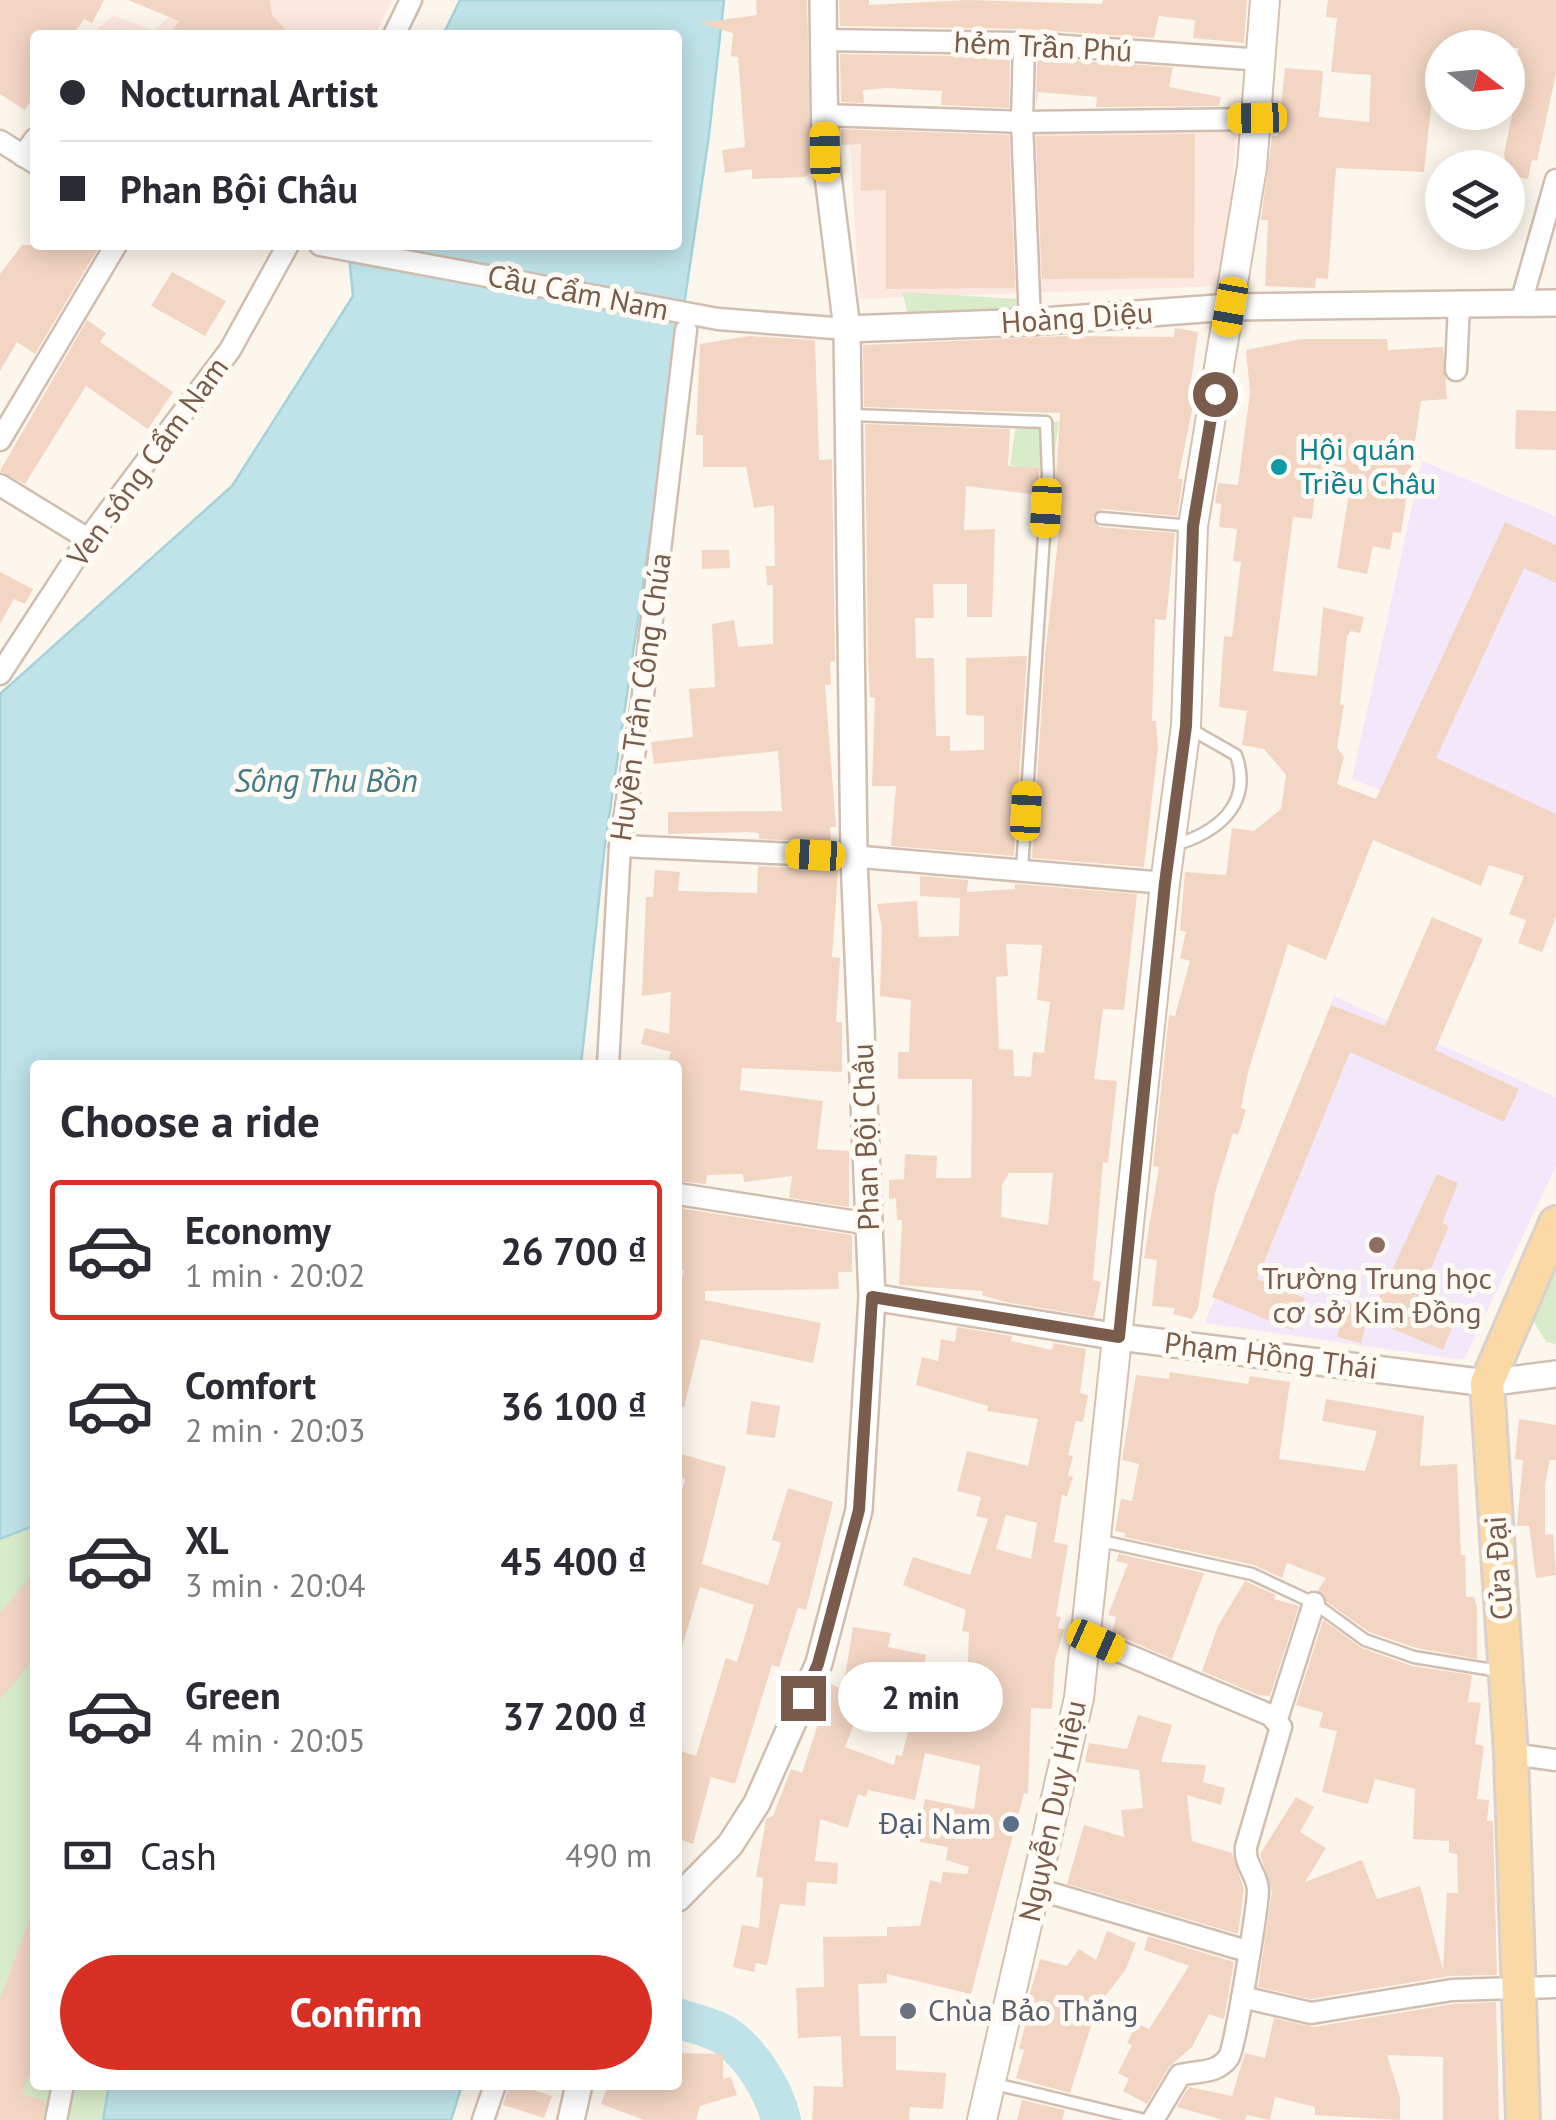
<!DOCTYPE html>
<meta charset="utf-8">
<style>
body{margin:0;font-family:"PT Sans",sans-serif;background:#f7f7f7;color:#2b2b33;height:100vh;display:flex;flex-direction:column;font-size:38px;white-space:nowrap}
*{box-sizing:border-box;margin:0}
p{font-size:32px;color:#7c7c81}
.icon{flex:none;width:55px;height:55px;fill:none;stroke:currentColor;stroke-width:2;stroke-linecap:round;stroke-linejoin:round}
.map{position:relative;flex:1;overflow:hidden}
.side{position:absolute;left:30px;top:1060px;width:652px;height:1030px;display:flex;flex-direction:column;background:#fff;border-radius:10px;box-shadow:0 5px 25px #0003}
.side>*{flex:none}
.guide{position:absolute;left:30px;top:30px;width:652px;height:220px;border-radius:10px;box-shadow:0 5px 25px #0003;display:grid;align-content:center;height:220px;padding:0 30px;background:#fff}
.needle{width:65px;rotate:106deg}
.fabs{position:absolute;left:1425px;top:30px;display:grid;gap:20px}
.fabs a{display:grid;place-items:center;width:100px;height:100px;border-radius:50%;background:#fff;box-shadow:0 5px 25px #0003;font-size:50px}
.end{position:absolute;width:45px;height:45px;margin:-22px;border:12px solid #7a5c4d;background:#fff;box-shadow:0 0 0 5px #fff}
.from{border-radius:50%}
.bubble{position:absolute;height:70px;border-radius:35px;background:#fff;box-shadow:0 5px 25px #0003;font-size:32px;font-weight:600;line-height:70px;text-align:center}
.car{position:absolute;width:30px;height:60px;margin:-30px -15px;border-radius:12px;box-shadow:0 0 8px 2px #0007;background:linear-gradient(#f5c518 24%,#345 0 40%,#f5c518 0 76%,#345 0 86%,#f5c518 0)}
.guide b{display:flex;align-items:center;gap:35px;height:95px;font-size:38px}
.guide b+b{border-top:2px solid #e1e1e2}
.guide i{width:25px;height:25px;background:#2b2b33}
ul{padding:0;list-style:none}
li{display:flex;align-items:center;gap:30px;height:140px;margin:0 20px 15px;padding:0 10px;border:5px solid transparent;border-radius:10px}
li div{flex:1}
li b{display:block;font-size:38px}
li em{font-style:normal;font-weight:600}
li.active{border-color:#d93025}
li>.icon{width:90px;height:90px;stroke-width:1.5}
h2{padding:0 30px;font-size:45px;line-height:120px}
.pay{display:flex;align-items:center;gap:25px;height:110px;padding:0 30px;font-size:38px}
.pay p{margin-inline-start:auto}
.primary-button{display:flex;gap:20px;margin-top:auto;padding:20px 30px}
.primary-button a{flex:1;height:115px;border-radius:60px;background:#d93025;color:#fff;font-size:40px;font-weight:600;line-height:115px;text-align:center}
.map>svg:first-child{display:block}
.commercial{fill:#fde8e0}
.education{fill:#f3e8fa}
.green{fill:#d8ecc9}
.water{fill:#bfe3e8;stroke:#a5d3da;stroke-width:2.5}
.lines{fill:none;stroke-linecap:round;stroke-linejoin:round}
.river{stroke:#bfe3e8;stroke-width:40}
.building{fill:#f3d5c3;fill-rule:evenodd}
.service-casing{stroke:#d1beb0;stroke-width:15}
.minor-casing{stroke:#d1beb0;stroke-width:25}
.tertiary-casing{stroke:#d1beb0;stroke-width:30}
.secondary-casing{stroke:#d6c0b0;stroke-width:32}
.primary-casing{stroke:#dad1cd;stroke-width:38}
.service{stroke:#fff;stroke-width:10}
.minor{stroke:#fff;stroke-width:20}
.tertiary{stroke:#fff;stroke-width:25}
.secondary{stroke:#fff;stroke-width:28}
.primary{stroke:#fbd9a5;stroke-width:32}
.route{stroke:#7a5c4d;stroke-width:12}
.culture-dot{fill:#0f9aa8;stroke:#fffaf3;stroke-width:4}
.education-dot{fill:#8d6e63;stroke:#fffaf3;stroke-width:4}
.service-dot{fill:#5c6f8a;stroke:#fffaf3;stroke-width:4}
.worship-dot{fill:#6b7280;stroke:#fffaf3;stroke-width:4}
.labels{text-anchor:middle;stroke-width:10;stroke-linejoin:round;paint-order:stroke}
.street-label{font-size:30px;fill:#7a5c4d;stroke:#fffaf3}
.culture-label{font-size:30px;fill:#0d838f;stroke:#fffaf3;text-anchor:start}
.education-label{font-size:30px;fill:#785e54;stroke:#fffaf3}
.service-label{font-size:30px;fill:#4e5e75;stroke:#fffaf3;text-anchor:end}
.worship-label{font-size:30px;fill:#5b616d;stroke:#fffaf3;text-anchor:start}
.water-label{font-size:32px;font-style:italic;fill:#437c86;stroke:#fffaf3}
</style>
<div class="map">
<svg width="1556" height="2120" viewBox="0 0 1556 2120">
<rect width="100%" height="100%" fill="#fdf6ec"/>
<!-- commercial -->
<g class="commercial">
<path d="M179 0H392L375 35H90L114 15 153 31 169 17Z"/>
<path d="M1237 126 1224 286 859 299 850 140Z"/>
</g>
<!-- education -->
<g class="education">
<path d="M1422 461 1556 516V862L1352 779Z"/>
<path d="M1334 996 1556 1097V1166L1464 1360 1205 1323Z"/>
</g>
<!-- green -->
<g class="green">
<path d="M902 292 1036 300V312L909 318Z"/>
<path d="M1017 417 1059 422 1052 473 1010 465Z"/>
<path d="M1556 1258V1344L1546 1342 1531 1317Z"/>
<path d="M35 1525V2085H109L103 2120H0V1539Z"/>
</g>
<!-- water -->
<g class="water">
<path d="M460 0H724L709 135 605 844 581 1065H35V1525L0 1539V694L232 486 353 296 348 245H678V35H443Z"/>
<path d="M109 2085H462L451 2120H103Z"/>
</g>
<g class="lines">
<!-- river -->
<path class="river" d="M678 2018C693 2024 717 2028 730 2039 754 2058 774 2091 781 2120"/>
</g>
<!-- building -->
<g class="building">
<path d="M0 0H104L92 23 84 19 73 35H35V94L25 110 0 94Z"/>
<path d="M128 0H270L272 15 290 35H183L172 31 179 21Z"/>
<path d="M756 0H807L811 172 805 177 752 179V169L725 173 722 150 745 147 738 57 731 56 733 33 699 23 757 15Z"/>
<path d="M839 0H869V5L967 0 1102 4 1103 0H1247L1244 43 1193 38 1195 20 1159 16 1154 38 1024 29 840 26Z"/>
<path d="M1328 0H1556V74L1537 161 1532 160 1528 179 1508 175 1504 154 1519 81 1512 79 1519 48H1442V61H1436L1424 172 1336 168 1328 279 1316 278 1315 288 1265 286 1268 220H1261L1272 136H1278L1285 68 1323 71 1319 117 1369 122 1371 75 1331 72 1337 18 1326 17Z"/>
<path d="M840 54 1010 57 1009 108 941 105 942 91 887 88 863 90 864 103 841 102Z"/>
<path d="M1037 58 1173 67 1169 87 1221 97 1219 106 1096 107 1097 97 1038 92 1036 108Z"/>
<path d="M841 129 1009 135 1015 288 886 289V190L861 191V144L841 145Z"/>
<path d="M1195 134 1194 278 1042 279 1036 136Z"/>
<path d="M22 245H100L35 354 17 342 0 371V274Z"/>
<path d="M172 272 226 301 205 336 151 306Z"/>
<path d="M87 320 106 333 100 342 173 392 148 429 86 386 25 484 0 471Z"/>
<path d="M1175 328 1198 332 1189 395 1195 396 1178 479H1183L1177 516 1102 509 1092 518 1100 527 1175 533 1166 620 1155 619 1152 721H1156L1158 747 1144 867 1032 858 1045 656 1061 513 1054 512 1060 413 864 407 863 345 1067 336 1174 337Z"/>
<path d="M749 336 815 340 819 460 832 459 835 661 830 662 831 685H825L836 827H830L831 842 759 839V833L748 832 668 834V812L782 811 778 751 654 764 651 742 693 737 689 689 715 687 712 624 734 620 738 647 773 644V585H767L766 566H775L774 505 754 508 746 467H703V435H696L700 344Z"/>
<path d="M1301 339H1387L1388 350 1443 347 1447 399 1421 401 1401 533 1393 532 1390 550 1373 546 1367 574 1337 568 1352 474 1318 469 1312 519 1293 517 1273 671 1317 676 1323 607 1364 617 1360 633 1351 631 1347 636 1340 704 1344 705 1337 748 1344 757 1337 784 1376 799 1505 522 1556 545V583L1524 568 1436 758 1556 814V917L1542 952 1518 943 1526 920 1509 914 1524 876 1489 865 1481 886 1373 840 1326 960 1288 944 1248 1072 1241 1108 1246 1110 1238 1135 1233 1133 1215 1193 1198 1309 1192 1319 1173 1314 1175 1308 1152 1306 1157 1260 1144 1258 1159 1167 1153 1166 1169 1015 1175 1016 1190 961 1180 958 1186 932 1180 930 1185 872 1226 875 1232 828 1254 831 1281 809 1286 775 1264 749 1242 745 1247 711 1219 707 1224 636 1232 637 1241 562 1233 561 1237 529 1219 527 1221 504 1215 503 1218 483 1238 485 1250 392 1246 350Z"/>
<path d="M1516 410 1556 411V450L1515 449Z"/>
<path d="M865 424 1010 429 1008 466 1039 468 1038 495 966 486 964 530 995 529 992 617H967V584H933L934 618H915L916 658H934L936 736H950V751L984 750V716L966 715V658L1027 656 1014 856 891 846 896 786H872L875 698 870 697 868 659Z"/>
<path d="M702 550H729L730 568 702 569Z"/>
<path d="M0 572 33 589 25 604 14 599 0 624Z"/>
<path d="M758 866 838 870 832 957 840 958 836 1022H842V1072L742 1068 740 1090 823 1101 817 1149 849 1151V1207L789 1198 792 1176 744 1182 743 1174 707 1175 706 1184 678 1181V1065H667L671 1052 641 1044 645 1028 669 1034 671 992 642 996 646 897H653L655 870 680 872 678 891 757 893Z"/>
<path d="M920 876 968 880 967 892 1015 889V884L1137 894 1124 1010 1103 1009 1094 1079 1117 1081 1108 1163 1103 1162 1093 1280 1101 1282 1094 1317 1005 1302 982 1295 983 1291 899 1285 902 1220H897L896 1198 889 1199V1180L904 1179 905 1154 937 1156 936 1178H971L972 1079H898V1052H909L911 1000 880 996 882 927 877 904 917 901 919 937 959 936 960 898 920 896ZM1006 944 1042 945 1037 1000 1050 1002 1044 1053 1033 1052 1031 1077 1014 1076 1013 1050 999 1049 996 977 1008 976ZM1009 1173H1053L1048 1225 1001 1217 1002 1185Z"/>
<path d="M1432 917 1483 939 1435 1050 1519 1089 1504 1122 1350 1052 1257 1279 1305 1298 1292 1330 1212 1297 1331 1005 1385 1026Z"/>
<path d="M1437 1174 1458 1183 1442 1223 1449 1226 1416 1303 1455 1320 1443 1350 1369 1319Z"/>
<path d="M678 1208 852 1235V1272H838L839 1289 705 1291V1300L821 1323 813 1363 701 1339 684 1407 678 1406V1300L684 1270H678Z"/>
<path d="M1346 1302 1370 1308 1361 1343 1337 1337Z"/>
<path d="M957 1327 1012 1336 1011 1341 1052 1350 1053 1343 1086 1349 1080 1393 1088 1395 1083 1422 1076 1421 1068 1455 1073 1456 1068 1476 1073 1477 1067 1496 1062 1495 1054 1542 1068 1545 1056 1616 1061 1617 1058 1628 1064 1630 1055 1660 1052 1709 1031 1708 1028 1794 1024 1793 971 1994 887 1974V1983L858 1984 860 2036H896V2070L946 2073 943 2109 910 2107 909 2120H812L814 2086 843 2087 841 2036 798 2038 796 1988 824 1987 823 1937 887 1936V1927L920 1926 930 1880 941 1883 943 1872 967 1874 969 1867 946 1860 948 1847 920 1842 921 1818 925 1799 974 1809 980 1766 925 1753 915 1800 868 1790 866 1797 858 1794 848 1828 820 1819 815 1861 838 1863 837 1884 807 1882 805 1906 780 1904 767 1965 756 1963 757 1958 754 1972 733 1967 742 1925 759 1928 763 1878 756 1877 766 1819 773 1816 791 1769 802 1773 831 1684 843 1689 853 1627 891 1633 888 1647 926 1655 922 1676 967 1686 969 1632 962 1631 966 1610 903 1585 913 1557 970 1575 988 1519 976 1516 981 1497 957 1491 967 1451 1028 1466 1038 1419 987 1411 988 1406 916 1385 922 1357 938 1361 941 1339 955 1342ZM1006 1515 1037 1523 1031 1559 996 1549ZM867 1691 915 1701 902 1756 896 1755 894 1765 845 1747Z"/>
<path d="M1170 1372 1248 1384 1250 1376 1290 1382 1279 1459 1365 1471 1377 1431 1322 1421 1326 1399 1424 1416 1420 1466 1457 1464 1461 1555H1465L1466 1597H1474L1477 1607V1659L1416 1648 1369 1632 1327 1602 1318 1590 1326 1578 1287 1563 1282 1578 1254 1565 1124 1537 1126 1533 1115 1531 1121 1499 1132 1501 1139 1464 1122 1460 1136 1375 1169 1379Z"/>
<path d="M751 1401 780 1406 775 1438 746 1434Z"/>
<path d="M1519 1419 1556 1425V1460H1550L1545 1484V1535L1553 1534 1556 1575 1536 1578 1529 1526H1517L1523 1460 1515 1459Z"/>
<path d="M678 1453 726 1467 702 1564 768 1585 781 1543 772 1540 788 1488 833 1502 806 1610 798 1608 779 1667 772 1665 735 1784 711 1777 693 1844 678 1839V1750L696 1756 726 1658 737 1662 754 1605 700 1587 682 1647 678 1646V1504L685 1479 678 1476Z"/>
<path d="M1119 1554 1204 1573 1172 1659 1112 1633 1116 1617 1108 1615 1128 1564 1116 1561Z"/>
<path d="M35 1571V1658L0 1699V1613Z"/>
<path d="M1245 1581 1276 1595 1274 1599 1299 1606 1270 1696 1258 1695 1202 1671 1218 1626Z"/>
<path d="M1323 1620 1362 1648 1412 1666 1472 1675 1468 1702 1481 1703 1475 1744 1484 1746 1477 1799 1489 1800 1487 1821H1493L1497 1975 1450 1976 1311 1999 1258 1987 1272 1891 1260 1854 1296 1797 1314 1807 1300 1832 1326 1848 1305 1882 1362 1860 1377 1899 1420 1886 1443 1970 1447 1893H1458L1457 1854 1449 1853V1841L1413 1839 1415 1789 1375 1779 1368 1804 1322 1792 1337 1731 1319 1727 1323 1713 1296 1705Z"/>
<path d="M1138 1715 1172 1725 1161 1762 1206 1765 1203 1782 1225 1788 1221 1805 1187 1795 1192 1841 1232 1853 1244 1890 1238 1934 1067 1884 1084 1825 1124 1837 1121 1810 1143 1808 1139 1770 1085 1762 1089 1743 1127 1749Z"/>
<path d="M31 1915 35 1916V2058L22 2094 46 2101 43 2120H0V2000Z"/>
<path d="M1107 1931 1136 1943 1126 1969 1100 2003 1109 2006 1104 2023 1093 2020 1070 2093 1016 2078 1024 2050 1019 2049 1029 2011 1025 2010 1040 1959 1067 1966 1079 1949 1096 1960Z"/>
<path d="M1148 1936 1234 1962 1224 2019 1209 2014 1192 2047 1169 2067 1147 2104 1123 2091 1129 2079 1118 2073 1132 2045 1127 2043 1137 2023 1149 2029 1189 1966 1144 1950Z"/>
<path d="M1496 2002 1499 2120H1443V2057L1387 2055 1400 2097V2120L1315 2115V2107L1275 2097 1270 2120 1247 2115 1245 2120H1223L1177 2107 1189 2087 1232 2096 1245 2053 1265 2058 1274 2018 1313 2027 1453 2004Z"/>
<path d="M678 2053 723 2054V2079L731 2077 737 2095 700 2106 696 2120H644L601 2104 608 2085H678Z"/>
<path d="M519 2085 552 2096 544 2118 503 2105 509 2085Z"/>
<path d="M1022 2100 1065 2110 1062 2120H1017Z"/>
</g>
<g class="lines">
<defs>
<g id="service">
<path d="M852 415 1046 422 1048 475 1022 870"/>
<path d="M1101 518 1192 526"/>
<path d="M1171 846C1215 834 1254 806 1236 755L1187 727"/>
<path d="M1097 1540 1252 1574 1314 1603 1365 1640 1414 1657 1499 1671"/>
<path d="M991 2083 1145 2120"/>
</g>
<g id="minor">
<path d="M394 35 411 0"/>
<path d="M822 40 1024 43 1263 60"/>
<path d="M824 115 1022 122 1024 43"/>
<path d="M0 141 35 163"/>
<path d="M23 156 35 139"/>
<path d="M320 245 718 319 847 329"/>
<path d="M1521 303 1556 180"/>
<path d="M1030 322 1022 122 1257 119"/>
<path d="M1456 370 1459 305"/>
<path d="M0 440 116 245"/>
<path d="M0 485 88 539"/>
<path d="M0 674 88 539 230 350 288 245"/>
<path d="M620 846 862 857 1165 883"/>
<path d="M608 1065 620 846 642 703 686 330"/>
<path d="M678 1194 870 1224"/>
<path d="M1085 1637 1270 1715 1281 1727 1246 1847C1244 1865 1257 1873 1258 1890 1258 1905 1235 2050 1229 2057 1216 2075 1198 2070 1180 2075L1153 2120"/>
<path d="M1277 1719 1314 1603"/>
<path d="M1511 1754 1556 1760"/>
<path d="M1037 1889 1247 1951"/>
<path d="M1242 1997 1311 2013 1452 1990 1556 1987"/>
<path d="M56 2120 63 2085"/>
<path d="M483 2120 495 2085"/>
</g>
<g id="tertiary">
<path d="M847 329 1030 322 1230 307 1556 303"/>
<path d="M872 1297 1119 1337 1487 1383 1556 1374"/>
<path d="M678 1898 730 1845 757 1803 819 1663 859 1510 872 1297 854 857 847 329 825 152 823 0"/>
<path d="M571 2120 579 2085"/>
</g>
<path id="secondary" d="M982 2120 1079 1698 1165 883 1186 726 1193 526 1252 167 1265 0"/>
<path id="primary" d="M1523 2120 1511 1754 1487 1383 1556 1223"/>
</defs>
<!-- service casing -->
<use href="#service" class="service-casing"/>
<!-- minor casing -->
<use href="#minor" class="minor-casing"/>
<!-- tertiary casing -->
<use href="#tertiary" class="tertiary-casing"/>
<!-- secondary casing -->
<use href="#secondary" class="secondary-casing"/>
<!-- primary casing -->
<use href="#primary" class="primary-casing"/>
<!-- service -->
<use href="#service" class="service"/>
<!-- minor -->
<use href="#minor" class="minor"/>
<!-- tertiary -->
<use href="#tertiary" class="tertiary"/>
<!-- secondary -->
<use href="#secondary" class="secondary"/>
<!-- primary -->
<use href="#primary" class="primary"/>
</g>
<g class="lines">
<!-- route -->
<path class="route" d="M803 1698 818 1664 859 1510 872 1297 1119 1337 1165 883 1186 726 1193 526 1215 394"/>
</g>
<!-- markers -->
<circle class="culture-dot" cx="1279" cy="467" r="10"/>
<circle class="education-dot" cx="1377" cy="1245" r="10"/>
<circle class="service-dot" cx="1011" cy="1824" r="10"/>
<circle class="worship-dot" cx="908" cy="2011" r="10"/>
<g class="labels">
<!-- street labels -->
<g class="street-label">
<text transform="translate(1043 47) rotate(3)" y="10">hẻm Trần Phú</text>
<text transform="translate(578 293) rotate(11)" y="10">Cầu Cẩm Nam</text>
<text transform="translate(1077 318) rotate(-4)" y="10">Hoàng Diệu</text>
<text transform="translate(148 462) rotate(-54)" y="10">Ven sông Cẩm Nam</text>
<text transform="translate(641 697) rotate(-82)" y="10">Huyền Trân Công Chúa</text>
<text transform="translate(866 1137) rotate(-92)" y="10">Phan Bội Châu</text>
<text transform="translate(1271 1356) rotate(7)" y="10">Phạm Hồng Thái</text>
<text transform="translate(1499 1568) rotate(-94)" y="10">Cửa Đại</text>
<text transform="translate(1053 1811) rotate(-78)" y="10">Nguyễn Duy Hiệu</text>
</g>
<!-- culture labels -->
<g class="culture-label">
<text x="1299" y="460">Hội quán<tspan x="1299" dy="34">Triều Châu</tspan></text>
</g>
<!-- education labels -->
<g class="education-label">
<text x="1377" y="1289">Trường Trung học<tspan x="1377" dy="34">cơ sở Kim Đồng</tspan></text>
</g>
<!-- service labels -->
<g class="service-label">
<text x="991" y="1834">Đại Nam</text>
</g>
<!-- worship labels -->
<g class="worship-label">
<text x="928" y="2021">Chùa Bảo Thắng</text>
</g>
<!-- water labels -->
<g class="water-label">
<text x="326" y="792">Sông Thu Bồn</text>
</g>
</g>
</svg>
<div class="fabs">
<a><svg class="needle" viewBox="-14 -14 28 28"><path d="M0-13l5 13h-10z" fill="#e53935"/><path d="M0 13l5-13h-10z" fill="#7c7c81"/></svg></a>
<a><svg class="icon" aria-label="layers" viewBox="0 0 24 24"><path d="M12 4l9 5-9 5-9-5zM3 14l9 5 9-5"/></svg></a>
</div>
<i class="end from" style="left:1215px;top:394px"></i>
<i class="end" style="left:803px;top:1698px"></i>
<div class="bubble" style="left:838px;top:1662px;width:165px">2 min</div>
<i class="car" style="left:1257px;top:118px;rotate:269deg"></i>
<i class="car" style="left:825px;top:152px;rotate:359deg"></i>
<i class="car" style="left:1230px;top:307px;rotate:190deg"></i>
<i class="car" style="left:1046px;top:508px;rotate:183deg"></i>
<i class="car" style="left:1026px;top:811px;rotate:3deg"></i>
<i class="car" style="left:815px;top:855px;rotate:273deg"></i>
<i class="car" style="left:1096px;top:1641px;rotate:114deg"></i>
<div class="guide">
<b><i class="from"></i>Nocturnal Artist</b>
<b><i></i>Phan Bội Châu</b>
</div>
<section class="side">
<h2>Choose a ride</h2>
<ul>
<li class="active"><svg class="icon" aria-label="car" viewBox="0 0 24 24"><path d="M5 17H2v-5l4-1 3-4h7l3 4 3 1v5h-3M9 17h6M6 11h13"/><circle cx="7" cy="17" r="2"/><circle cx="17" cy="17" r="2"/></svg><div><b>Economy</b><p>1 min · 20:02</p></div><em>26 700 ₫</em></li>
<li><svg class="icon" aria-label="car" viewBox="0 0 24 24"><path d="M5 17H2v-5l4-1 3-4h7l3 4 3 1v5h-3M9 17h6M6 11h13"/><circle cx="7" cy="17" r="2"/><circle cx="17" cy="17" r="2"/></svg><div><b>Comfort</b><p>2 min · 20:03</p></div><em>36 100 ₫</em></li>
<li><svg class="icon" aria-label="car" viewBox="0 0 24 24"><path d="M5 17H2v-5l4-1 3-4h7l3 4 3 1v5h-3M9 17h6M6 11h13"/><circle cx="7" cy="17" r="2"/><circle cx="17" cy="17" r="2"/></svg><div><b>XL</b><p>3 min · 20:04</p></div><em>45 400 ₫</em></li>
<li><svg class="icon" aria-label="car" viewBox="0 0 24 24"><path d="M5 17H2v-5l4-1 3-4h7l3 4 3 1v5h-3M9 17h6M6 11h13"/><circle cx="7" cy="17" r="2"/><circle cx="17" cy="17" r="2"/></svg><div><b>Green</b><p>4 min · 20:05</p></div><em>37 200 ₫</em></li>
</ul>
<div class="pay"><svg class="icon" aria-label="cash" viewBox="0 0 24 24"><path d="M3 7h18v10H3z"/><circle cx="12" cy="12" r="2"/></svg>Cash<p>490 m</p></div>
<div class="primary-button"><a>Confirm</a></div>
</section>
</div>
